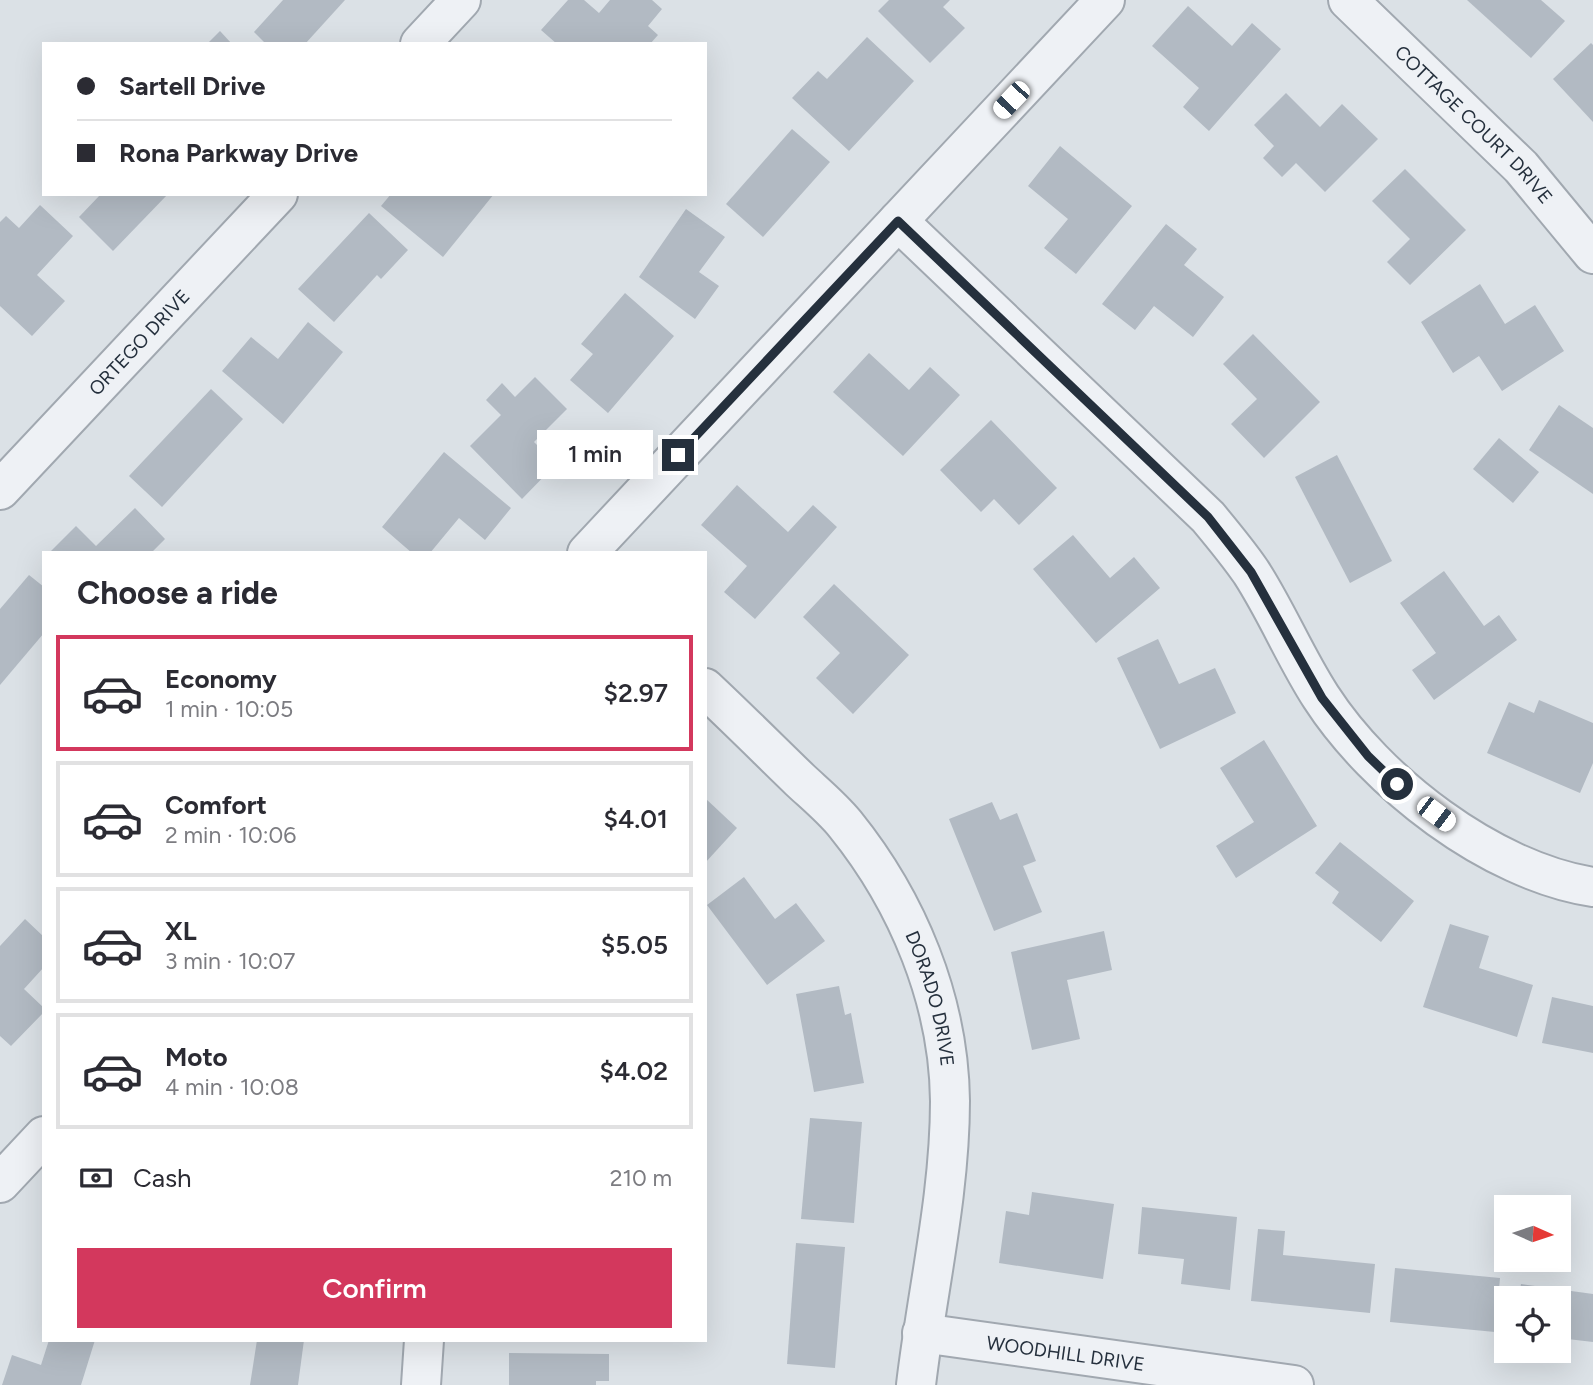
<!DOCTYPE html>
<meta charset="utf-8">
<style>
body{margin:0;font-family:Figtree,sans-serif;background:#f7f7f7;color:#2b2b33;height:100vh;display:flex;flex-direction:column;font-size:26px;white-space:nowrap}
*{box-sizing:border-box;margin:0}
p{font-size:23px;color:#7c7c81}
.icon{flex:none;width:38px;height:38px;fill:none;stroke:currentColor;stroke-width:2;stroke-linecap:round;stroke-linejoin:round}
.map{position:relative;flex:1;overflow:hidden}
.sheet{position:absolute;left:42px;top:551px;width:665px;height:791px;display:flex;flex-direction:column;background:#fff;border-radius:0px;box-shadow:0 7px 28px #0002}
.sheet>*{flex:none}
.guide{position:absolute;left:42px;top:42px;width:665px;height:154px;border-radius:0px;box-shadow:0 7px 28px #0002;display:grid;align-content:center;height:154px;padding:0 35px;background:#fff}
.needle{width:46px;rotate:93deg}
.fabs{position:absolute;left:1494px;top:1195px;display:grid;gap:14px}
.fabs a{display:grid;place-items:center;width:77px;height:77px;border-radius:0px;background:#fff;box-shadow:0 7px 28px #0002;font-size:35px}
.end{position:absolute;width:32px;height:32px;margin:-16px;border:9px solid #25303d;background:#fff;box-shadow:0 0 0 4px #fff}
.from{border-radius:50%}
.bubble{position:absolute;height:49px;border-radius:0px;background:#fff;box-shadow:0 7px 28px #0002;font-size:23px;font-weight:600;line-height:49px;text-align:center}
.car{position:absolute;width:21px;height:42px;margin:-21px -10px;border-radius:9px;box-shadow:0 0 5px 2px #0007;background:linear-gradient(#fff 24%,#345 0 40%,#fff 0 76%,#345 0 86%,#fff 0)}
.guide b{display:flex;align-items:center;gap:24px;height:66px;font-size:26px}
.guide b+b{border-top:2px solid #e1e1e2}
.guide i{width:18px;height:18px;background:#2b2b33}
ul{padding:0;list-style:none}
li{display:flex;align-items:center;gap:21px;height:116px;margin:0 14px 10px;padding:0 21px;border:4px solid #e1e1e2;border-radius:0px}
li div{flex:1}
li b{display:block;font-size:26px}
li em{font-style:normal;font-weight:600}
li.active{border-color:#d3385d}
li>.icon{width:63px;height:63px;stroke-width:1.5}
h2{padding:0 35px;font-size:32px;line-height:84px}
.pay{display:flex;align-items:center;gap:18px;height:77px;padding:0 35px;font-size:26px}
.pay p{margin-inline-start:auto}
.primary-button{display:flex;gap:14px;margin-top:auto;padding:14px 35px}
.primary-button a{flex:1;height:80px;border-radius:0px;background:#d3385d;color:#fff;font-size:28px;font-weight:600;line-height:80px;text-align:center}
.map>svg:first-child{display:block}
.building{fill:#b2bac3}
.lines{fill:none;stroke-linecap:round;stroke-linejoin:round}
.minor-casing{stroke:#a1a8b0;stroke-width:42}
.minor{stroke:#eef1f5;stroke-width:38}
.route{stroke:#25303d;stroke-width:9}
.labels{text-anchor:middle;stroke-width:7;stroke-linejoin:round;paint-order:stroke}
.street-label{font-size:19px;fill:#25303d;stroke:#eaeff4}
</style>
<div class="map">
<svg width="1593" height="1385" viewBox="0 0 1593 1385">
<rect width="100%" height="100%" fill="#dbe1e6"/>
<!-- building -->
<g class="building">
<path d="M283 0H345L305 44H266L254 32Z"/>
<path d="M568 0H584L599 13 610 0H652L662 9 648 26 658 35 650 44H557L541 30Z"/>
<path d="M889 0H950L943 7 965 28 930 63 878 11Z"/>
<path d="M1467 0H1541L1565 21 1531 58Z"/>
<path d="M1188 6 1232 46 1252 23 1281 49 1209 131 1183 107 1199 88 1152 46Z"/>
<path d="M220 31 232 44H207Z"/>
<path d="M867 37 914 81 849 151 792 98 818 71 827 79Z"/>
<path d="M1591 43 1593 45V122L1553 79Z"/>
<path d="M1286 93 1320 127 1342 104 1378 139 1325 192 1296 163 1282 177 1263 158 1274 146 1254 125Z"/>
<path d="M792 129 830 162 763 237 726 204Z"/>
<path d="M1060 146 1132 206 1076 274 1044 248 1068 219 1028 186Z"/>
<path d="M1405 169 1466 230 1410 285 1387 262 1410 239 1372 201Z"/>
<path d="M101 194H168L113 251 79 217Z"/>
<path d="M391 194H494L443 257 381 206Z"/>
<path d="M40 205 73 236 37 275 65 301 32 336 0 306V222L6 216 19 228Z"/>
<path d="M686 209 725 237 699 272 719 286 695 319 639 277Z"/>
<path d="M369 213 408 250 381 279 377 275 334 322 298 289Z"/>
<path d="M1166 224 1197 249 1184 265 1224 297 1193 337 1154 306 1135 330 1102 304Z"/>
<path d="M1480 284 1505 324 1535 305 1564 351 1502 391 1479 356 1453 373 1421 322Z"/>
<path d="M625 293 674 336 608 413 570 380 593 354 581 344Z"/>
<path d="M308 322 343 352 283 424 222 371 251 337 278 359Z"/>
<path d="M1253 334 1320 402 1264 458 1231 424 1257 399 1223 364Z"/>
<path d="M869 353 909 390 930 367 960 395 903 456 833 392Z"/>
<path d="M535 377 567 409 534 442 556 464 522 499 470 446 501 415 486 400 502 383 515 397Z"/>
<path d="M211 389 243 419 162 507 129 476Z"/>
<path d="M1559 405 1593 428V494L1529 450Z"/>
<path d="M991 420 1057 488 1019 525 994 499 981 512 940 470Z"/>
<path d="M1499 438 1539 472 1513 503 1473 469Z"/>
<path d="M444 452 511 508 485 540 459 518 430 553H412L382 527Z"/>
<path d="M1337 455 1392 561 1350 583 1295 477Z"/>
<path d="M737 485 788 532 813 505 837 527 755 619 724 592 747 566 701 525Z"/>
<path d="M135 508 165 539 151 553H49L76 526 96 546Z"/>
<path d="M1073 535 1110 578 1134 557 1160 588 1096 643 1033 569Z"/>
<path d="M1444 571 1484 626 1499 615 1517 640 1434 700 1412 670 1436 653 1400 603Z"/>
<path d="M29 575 44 587V633L0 685V609Z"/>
<path d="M834 584 909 655 853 714 816 678 840 653 803 617Z"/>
<path d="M1158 639 1179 684 1215 668 1236 713 1160 749 1117 658Z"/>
<path d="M1539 700 1593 723V763L1580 793 1487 753 1509 702 1534 713Z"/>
<path d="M1264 740 1317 826 1236 878 1216 846 1254 822 1220 768Z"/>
<path d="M705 798 737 828 705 863Z"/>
<path d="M992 802 1000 820 1017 813 1036 861 1023 866 1042 912 994 931 949 819Z"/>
<path d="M1340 842 1414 901 1381 942 1332 903 1339 892 1315 873Z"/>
<path d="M744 877 775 919 796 903 825 941 767 985 707 905Z"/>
<path d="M25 919 44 937V967L24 989 44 1008V1012L11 1046 0 1036V946Z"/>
<path d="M1450 924 1489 936 1479 968 1533 985 1517 1037 1423 1007Z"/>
<path d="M1104 931 1112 970 1067 980 1080 1039 1032 1050 1011 952Z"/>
<path d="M839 986 845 1015 851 1013 864 1083 814 1092 796 994Z"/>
<path d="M1552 997 1593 1006V1053L1542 1043Z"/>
<path d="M810 1118 862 1122 854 1223 801 1219Z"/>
<path d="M1032 1192 1114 1204 1103 1279 999 1263 1006 1211 1029 1215Z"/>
<path d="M1142 1207 1237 1217 1230 1290 1181 1284 1184 1259 1138 1254Z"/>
<path d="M1258 1229 1285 1231 1283 1255 1375 1264 1370 1313 1251 1301Z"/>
<path d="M796 1243 845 1247 835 1368 787 1364Z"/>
<path d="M1395 1268 1500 1278 1495 1332 1390 1322Z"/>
<path d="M1521 1284 1593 1294V1342L1559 1338V1298H1519Z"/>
<path d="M49 1340H95L81 1385H2L12 1355 41 1365Z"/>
<path d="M257 1340H304L298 1385H250Z"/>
<path d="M509 1353 609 1354V1381H596V1385H509Z"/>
</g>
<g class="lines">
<defs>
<g id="minor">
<path id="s1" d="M1348 0 1521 167 1593 254"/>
<path d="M420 44 461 0"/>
<path d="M898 221 1208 517C1223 535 1238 553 1251 572 1277 612 1295 657 1321 697 1376 782 1490 871 1593 887"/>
<path id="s2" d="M0 490 278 194"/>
<path d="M587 553 1105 0"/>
<path id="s3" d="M705 688C737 718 768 749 800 780 815 794 832 808 845 824 908 902 949 1001 950 1101 950 1196 927 1291 916 1385"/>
<path d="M0 1183 44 1136"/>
<path id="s4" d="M922 1333 1294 1385"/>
<path d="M421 1385 424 1340"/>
</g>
</defs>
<!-- minor casing -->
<use href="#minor" class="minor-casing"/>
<!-- minor -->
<use href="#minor" class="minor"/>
</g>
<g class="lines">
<!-- route -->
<path class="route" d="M678 455 898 221 1208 517 1251 572 1322 698 1368 756 1397 784"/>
</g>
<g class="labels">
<!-- street labels -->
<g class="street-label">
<text dy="7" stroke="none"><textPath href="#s1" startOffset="177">COTTAGE COURT DRIVE</textPath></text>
<text dy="7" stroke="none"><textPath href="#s2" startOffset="203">ORTEGO DRIVE</textPath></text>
<text dy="7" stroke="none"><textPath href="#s3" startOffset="392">DORADO DRIVE</textPath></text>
<text dy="7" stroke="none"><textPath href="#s4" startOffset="145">WOODHILL DRIVE</textPath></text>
</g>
</g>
</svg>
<div class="fabs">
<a><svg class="needle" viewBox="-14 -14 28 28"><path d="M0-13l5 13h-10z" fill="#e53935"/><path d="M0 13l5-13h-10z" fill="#7c7c81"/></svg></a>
<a><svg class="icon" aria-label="locate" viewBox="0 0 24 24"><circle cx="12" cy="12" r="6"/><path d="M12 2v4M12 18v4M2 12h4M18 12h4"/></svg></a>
</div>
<i class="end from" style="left:1397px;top:784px"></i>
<i class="end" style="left:678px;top:455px"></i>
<div class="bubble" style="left:537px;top:430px;width:116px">1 min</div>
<i class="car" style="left:1011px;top:100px;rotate:223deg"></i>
<i class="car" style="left:1436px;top:814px;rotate:127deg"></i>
<div class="guide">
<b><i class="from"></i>Sartell Drive</b>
<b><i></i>Rona Parkway Drive</b>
</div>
<section class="sheet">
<h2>Choose a ride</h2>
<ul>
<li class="active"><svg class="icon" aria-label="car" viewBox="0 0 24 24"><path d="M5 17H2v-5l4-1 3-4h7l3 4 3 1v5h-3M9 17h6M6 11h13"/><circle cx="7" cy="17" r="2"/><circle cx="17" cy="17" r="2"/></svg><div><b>Economy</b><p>1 min · 10:05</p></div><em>$2.97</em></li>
<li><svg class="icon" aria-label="car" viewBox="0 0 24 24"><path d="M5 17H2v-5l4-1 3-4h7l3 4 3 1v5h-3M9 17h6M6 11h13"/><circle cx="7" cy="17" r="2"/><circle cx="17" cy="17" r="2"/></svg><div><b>Comfort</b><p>2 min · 10:06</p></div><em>$4.01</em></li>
<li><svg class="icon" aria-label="car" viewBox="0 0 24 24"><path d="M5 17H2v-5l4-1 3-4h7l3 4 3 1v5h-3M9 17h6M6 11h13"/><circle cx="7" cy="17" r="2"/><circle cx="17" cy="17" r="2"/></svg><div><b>XL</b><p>3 min · 10:07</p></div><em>$5.05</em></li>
<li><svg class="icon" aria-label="car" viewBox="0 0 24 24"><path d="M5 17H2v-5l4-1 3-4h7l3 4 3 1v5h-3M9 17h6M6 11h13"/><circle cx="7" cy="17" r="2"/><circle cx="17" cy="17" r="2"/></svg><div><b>Moto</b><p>4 min · 10:08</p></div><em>$4.02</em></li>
</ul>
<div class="pay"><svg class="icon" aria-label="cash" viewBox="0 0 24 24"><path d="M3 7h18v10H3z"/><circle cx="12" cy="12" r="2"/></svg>Cash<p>210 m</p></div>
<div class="primary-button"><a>Confirm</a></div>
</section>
</div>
